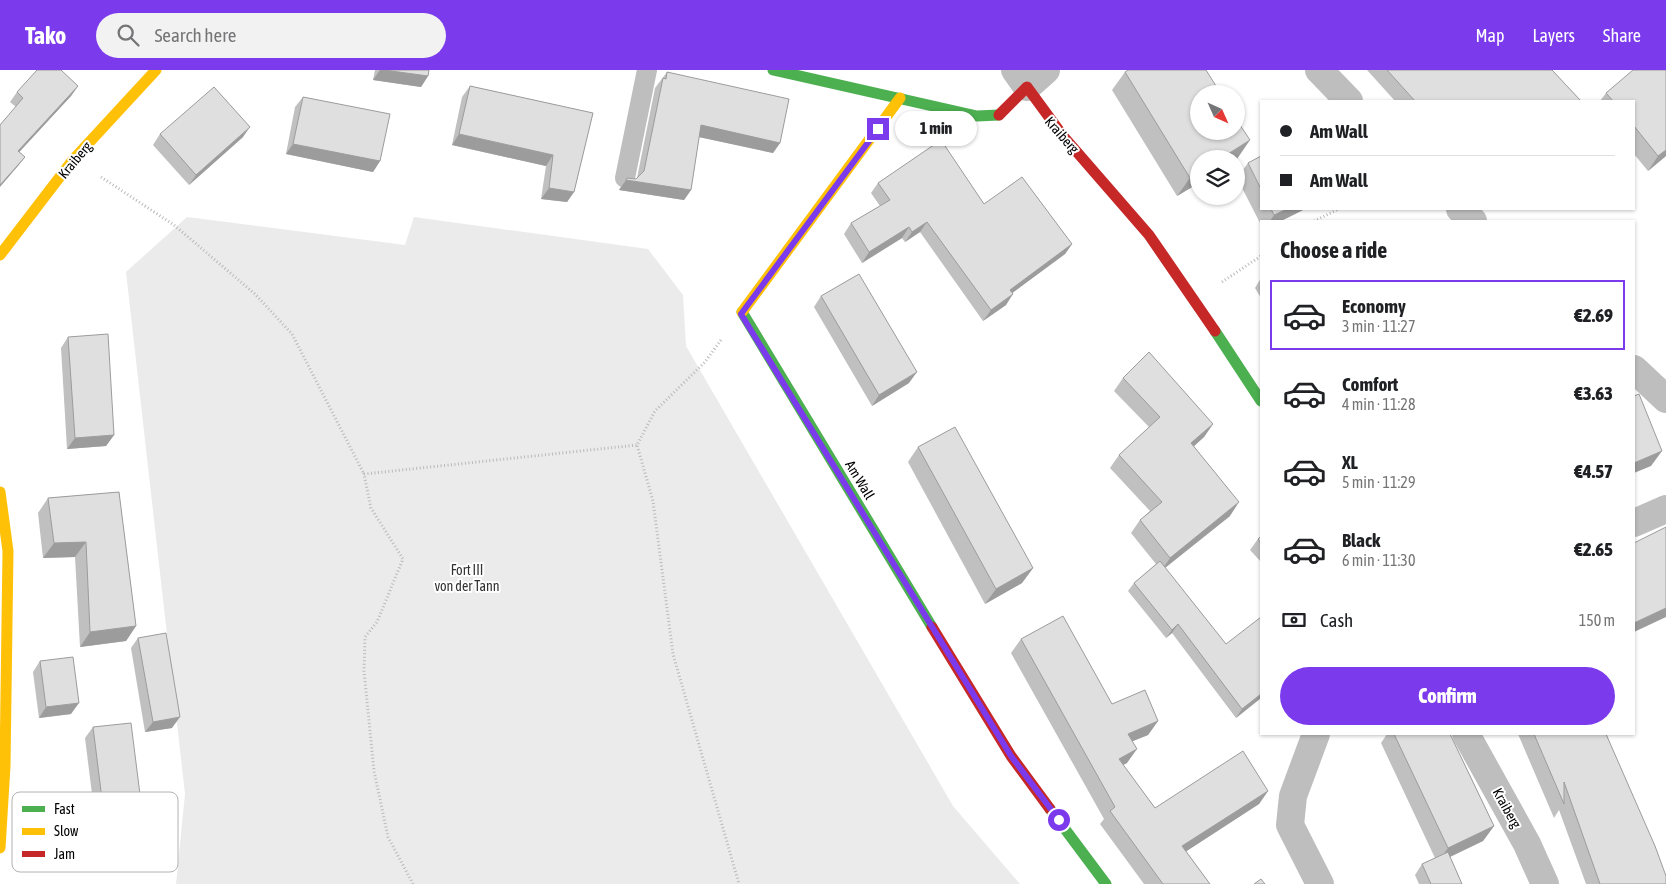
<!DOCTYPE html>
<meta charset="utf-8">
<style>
body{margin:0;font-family:"Asap Condensed",sans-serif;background:#f2f2f2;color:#202124;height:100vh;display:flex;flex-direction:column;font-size:19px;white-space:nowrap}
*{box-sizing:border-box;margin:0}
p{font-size:16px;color:#757577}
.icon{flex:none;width:28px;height:28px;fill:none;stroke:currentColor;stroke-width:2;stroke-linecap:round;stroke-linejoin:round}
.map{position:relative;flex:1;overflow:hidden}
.drawer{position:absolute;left:1260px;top:150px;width:375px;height:515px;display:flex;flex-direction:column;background:#fff;border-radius:0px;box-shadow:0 1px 4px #0004}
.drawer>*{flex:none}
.top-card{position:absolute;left:1260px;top:30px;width:375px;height:110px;border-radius:0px;box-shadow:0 1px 4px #0004;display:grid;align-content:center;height:110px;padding:0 20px;background:#fff}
.needle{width:32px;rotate:135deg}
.buttons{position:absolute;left:1190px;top:15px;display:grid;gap:10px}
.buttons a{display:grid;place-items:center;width:55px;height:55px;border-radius:50%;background:#fff;box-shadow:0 1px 4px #0004;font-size:25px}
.end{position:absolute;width:22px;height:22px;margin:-11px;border:6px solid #7c3aed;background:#fff;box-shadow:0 0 0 2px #fff}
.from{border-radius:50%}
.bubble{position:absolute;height:35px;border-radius:18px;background:#fff;box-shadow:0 1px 4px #0004;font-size:16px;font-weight:800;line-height:35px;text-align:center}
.top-card b{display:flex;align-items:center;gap:18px;height:48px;font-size:19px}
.top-card b+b{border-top:1px solid #e0e0e0}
.top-card i{width:12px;height:12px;background:#202124}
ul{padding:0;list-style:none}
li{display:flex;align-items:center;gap:15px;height:70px;margin:0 10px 8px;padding:0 10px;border:2px solid transparent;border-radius:0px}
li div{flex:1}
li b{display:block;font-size:19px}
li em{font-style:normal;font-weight:800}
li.on{border-color:#7c3aed}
li>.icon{width:45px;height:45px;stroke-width:1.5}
h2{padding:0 20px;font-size:22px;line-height:60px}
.pay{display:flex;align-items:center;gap:12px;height:55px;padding:0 20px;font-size:19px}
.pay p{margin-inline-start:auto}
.cta{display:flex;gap:10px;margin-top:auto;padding:10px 20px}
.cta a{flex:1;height:58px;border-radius:30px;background:#7c3aed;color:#fff;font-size:20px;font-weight:800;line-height:58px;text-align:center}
header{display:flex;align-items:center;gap:30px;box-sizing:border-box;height:70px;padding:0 25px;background:#7c3aed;color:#fff}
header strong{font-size:24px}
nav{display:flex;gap:28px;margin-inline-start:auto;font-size:18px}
.search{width:350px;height:45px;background:#f2f2f2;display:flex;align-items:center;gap:12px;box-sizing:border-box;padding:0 18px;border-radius:28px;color:#757577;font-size:19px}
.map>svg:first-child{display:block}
.green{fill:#ebebeb}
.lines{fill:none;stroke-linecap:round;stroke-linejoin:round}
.path{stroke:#b9b9b9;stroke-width:3;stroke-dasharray:1 2.5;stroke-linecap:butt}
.lane{stroke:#bebebe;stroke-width:20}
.street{stroke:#bebebe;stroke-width:28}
.fast{stroke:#4caf50;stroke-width:11}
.slow{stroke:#ffc107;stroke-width:11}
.jam{stroke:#c62828;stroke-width:11}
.wall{fill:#c0c0c0}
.shaded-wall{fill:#9c9c9c}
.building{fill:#dfdfdf;stroke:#9c9c9c}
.route{stroke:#7c3aed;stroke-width:6}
.labels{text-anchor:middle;stroke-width:4;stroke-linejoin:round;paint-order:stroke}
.street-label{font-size:14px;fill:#000;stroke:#fff}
.park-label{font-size:14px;fill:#323232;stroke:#fff}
.key{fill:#fff;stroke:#b2b2b2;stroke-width:1}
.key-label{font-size:14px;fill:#000}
</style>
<header>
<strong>Tako</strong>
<div class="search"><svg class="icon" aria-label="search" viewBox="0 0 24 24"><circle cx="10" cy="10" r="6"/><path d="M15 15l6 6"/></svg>Search here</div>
<nav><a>Map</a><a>Layers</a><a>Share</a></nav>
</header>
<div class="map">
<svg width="1666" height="814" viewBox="0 0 1666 814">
<rect width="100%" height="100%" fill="#fff"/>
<!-- green -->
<path class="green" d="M187 147 405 175 414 147 648 179 683 225 686 276 953 736 1020 814H176L185 724 126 202Z"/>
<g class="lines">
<!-- path -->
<g class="path">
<path d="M101 107 174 155 255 224 292 264 364 404"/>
<path d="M1314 151 1339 139"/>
<path d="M1222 212 1261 186"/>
<path d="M721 270 705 292 655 341 637 375 653 431 673 584 739 814"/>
<path d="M413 814 388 767 374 701 364 601 365 567 377 552 403 489 371 438 364 404 637 375"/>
</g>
<!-- lane -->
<path class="lane" d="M625 108 647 0"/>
<!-- street -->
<g class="street">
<path d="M1015 0 1027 17 1046 0"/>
<path d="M1319 0 1349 31"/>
<path d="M1460 139 1473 151"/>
<path d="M1634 299 1666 329"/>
<path d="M1634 453 1666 439"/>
<path d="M1316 664 1293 726 1290 755 1320 814"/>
<path d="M1466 664 1527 774 1545 814"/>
</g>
<!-- fast -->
<g class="fast">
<path d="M773 0 977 46 999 45"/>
<path d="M742 242 932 557"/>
<path d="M1215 261 1261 331"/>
<path d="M1050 739 1106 814"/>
</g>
<!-- slow -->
<g class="slow">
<path d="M0 185 72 91 156 0"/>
<path d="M742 242 900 28"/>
<path d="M0 422 8 481 5 696 0 778"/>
</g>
<!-- jam -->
<g class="jam">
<path d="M999 45 1027 17 1063 66 1149 165 1215 261"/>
<path d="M932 557 1011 686 1050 739"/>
</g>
</g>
<!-- wall -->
<g class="wall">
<path d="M375 0H429L428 6 421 17 373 10Z"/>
<path d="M1367 0H1552L1581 31H1395Z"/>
<path d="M1666 0V86L1648 101 1634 84V31H1600L1606 23Z"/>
<path d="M667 2 780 73 773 83 699 67 691 120 684 130 619 120 627 108 636 109 637 108 655 18Z"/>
<path d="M1125 2 1199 89V113L1177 126 1112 20Z"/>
<path d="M78 16 71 26 19 82 25 87 18 96 16 37 10 32 17 22Z"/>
<path d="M470 16 593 43 574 122 567 132 541 129 546 96 452 75 462 27Z"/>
<path d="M303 27 380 91 373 102 286 84 295 37Z"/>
<path d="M160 64 243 67 189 115 153 75Z"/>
<path d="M1261 86V139H1305L1281 151H1261V155L1237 108 1248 93Z"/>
<path d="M878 113 984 134 1072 174 1065 184 1012 223 1006 235 983 251 920 162 905 172 902 168 862 193 844 164 851 153 880 136 871 123Z"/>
<path d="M1261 208V228L1255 218Z"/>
<path d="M821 226 909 313 872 336 814 237Z"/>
<path d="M68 267 114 365 106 376 67 379 61 278Z"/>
<path d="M1123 308 1213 354 1204 367 1194 376 1230 446 1165 498 1261 628 1236 648 1172 563 1166 568 1128 521 1134 513 1156 494 1131 463 1140 450 1150 441 1110 398 1119 385 1149 357 1114 321Z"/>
<path d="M918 377 1033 498 1022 513 985 534 908 392Z"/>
<path d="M119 422 136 556 126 571 80 577 75 487 43 488 38 443 48 428Z"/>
<path d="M1261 466V492L1250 480 1258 469Z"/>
<path d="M138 568 172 658 145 662 131 578Z"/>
<path d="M1021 569 1112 634 1158 651 1148 665 1133 671 1127 693 1123 695 1155 738 1268 721 1259 734 1186 781 1210 814H1144L1100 754 1104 749 1011 583Z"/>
<path d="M40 591 71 644 39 648 33 602Z"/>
<path d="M93 657 137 775 99 780 85 668Z"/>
<path d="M1387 664H1450L1494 756 1483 771 1450 787 1462 814H1419L1415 805 1422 794 1435 788 1381 673Z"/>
<path d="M1518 664H1606L1666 814H1586L1559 740 1554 748Z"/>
</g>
<!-- shaded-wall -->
<g class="shaded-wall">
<path d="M380 0H384L428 6 421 17 373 10Z"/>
<path d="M78 16 71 26 11 91 18 81Z"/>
<path d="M701 55 780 73 773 83 694 66Z"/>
<path d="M250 57 243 67 189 115 196 105Z"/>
<path d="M459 64 553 85 546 96 452 75Z"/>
<path d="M1250 70 1237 89H1220Z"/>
<path d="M293 74 380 91 373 102 286 84Z"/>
<path d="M1666 80V86L1648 101 1658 86Z"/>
<path d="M25 87 18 96 0 117V115Z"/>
<path d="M1199 102V113L1177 126 1190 108Z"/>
<path d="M626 110 691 120 684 130 619 120Z"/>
<path d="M549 118 574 122 567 132 541 129Z"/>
<path d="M1287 139H1305L1281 151H1270L1274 145Z"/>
<path d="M927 152 920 162 905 172 912 162Z"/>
<path d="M909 157 902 168 862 193 869 182Z"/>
<path d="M1072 174 1065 184 1003 230 1010 220Z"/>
<path d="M1013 224 1006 235 983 251 991 240Z"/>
<path d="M917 302 909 313 872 336 879 325Z"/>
<path d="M1213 354 1204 367 1182 387 1191 373Z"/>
<path d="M114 365 106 376 67 379 75 368Z"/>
<path d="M1662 381 1651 396 1634 403V393Z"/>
<path d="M1239 432 1230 446 1161 501 1170 488Z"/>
<path d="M86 472 75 487 43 488 54 473Z"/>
<path d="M1033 498 1022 513 985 534 996 519Z"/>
<path d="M1666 538V547L1634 562V553Z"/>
<path d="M1178 554 1172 563 1166 568 1172 560Z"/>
<path d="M136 556 126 571 80 577 90 562Z"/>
<path d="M1261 624V628L1236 648 1242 639Z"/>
<path d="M79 633 71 644 39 648 46 637Z"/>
<path d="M180 647 172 658 145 662 153 652Z"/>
<path d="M1158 651 1148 665 1118 677 1128 664Z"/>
<path d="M1137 679 1127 693 1109 702 1119 689Z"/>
<path d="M1268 721 1259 734 1173 790 1182 776Z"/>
<path d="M1494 756 1483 771 1437 793 1448 778Z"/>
<path d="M145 764 137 775 99 780 107 769Z"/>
</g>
<!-- building -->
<g class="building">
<path d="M37 0H61L78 16 18 81 25 87 0 115V55L23 28 17 22Z"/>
<path d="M384 0H429L428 6Z"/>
<path d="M1128 0H1206L1221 24H1199V61H1236V49L1250 70 1220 89H1199V102L1190 108 1125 2Z"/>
<path d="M1387 0H1552L1581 31H1415Z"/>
<path d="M1633 0H1666V80L1658 86 1634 56V31H1613L1606 23Z"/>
<path d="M667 2 789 29 780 73 701 55 691 120 626 110 627 108 636 109 644 101 663 8 666 9Z"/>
<path d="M470 16 593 43 574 122 549 118 553 85 459 64Z"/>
<path d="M214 17 250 57 196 105 160 64Z"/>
<path d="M303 27 390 44 380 91 293 74Z"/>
<path d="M941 70 984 134 1022 107 1072 174 1010 220 1013 224 991 240 927 152 912 162 909 157 869 182 851 153 890 130 878 113Z"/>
<path d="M1261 86V119L1248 93Z"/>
<path d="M1271 139H1287L1274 145Z"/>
<path d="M859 204 917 302 879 325 821 226Z"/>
<path d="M108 264 114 365 75 368 68 267Z"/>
<path d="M1149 282 1213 354 1191 373 1239 432 1170 488 1140 450 1162 432 1119 385 1160 347 1123 308Z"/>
<path d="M1639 324 1662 381 1634 393V326Z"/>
<path d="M955 357 1033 498 996 519 918 377Z"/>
<path d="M119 422 136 556 90 562 86 472 54 473 48 428Z"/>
<path d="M1666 457V538L1634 553V473Z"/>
<path d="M1261 466V473L1258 469Z"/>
<path d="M1160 491 1226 574 1261 547V624L1242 639 1178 554 1172 560 1134 513Z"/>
<path d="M1063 546 1112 634 1145 620 1158 651 1128 664 1137 679 1119 689 1155 738 1243 681 1268 721 1182 776 1210 814H1163L1110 741 1115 737 1021 569Z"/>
<path d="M166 563 180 647 153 652 138 568Z"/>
<path d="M73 587 79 633 46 637 40 591Z"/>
<path d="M131 653 145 764 107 769 93 657Z"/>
<path d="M1394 664H1450L1494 756 1448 778Z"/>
<path d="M1534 664H1606L1655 776 1666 806V814H1600L1564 712V734Z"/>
<path d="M1448 782 1462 814H1431L1422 794Z"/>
<path d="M1261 809 1265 814H1254Z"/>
</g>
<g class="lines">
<!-- route -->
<path class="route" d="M878 59 741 244 1011 686 1059 750"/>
</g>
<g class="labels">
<!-- street labels -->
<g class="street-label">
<text transform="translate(1062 65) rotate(49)" y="5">Kraiberg</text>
<text transform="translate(75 90) rotate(-50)" y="5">Kraiberg</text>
<text transform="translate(860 410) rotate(59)" y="5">Am Wall</text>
<text transform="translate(1507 738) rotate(61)" y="5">Kraiberg</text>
</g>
<!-- park labels -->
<g class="park-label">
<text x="467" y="505">Fort III<tspan x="467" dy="16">von der Tann</tspan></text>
</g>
</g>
<!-- legend -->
<rect x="12" y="722" width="166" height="80" rx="8" class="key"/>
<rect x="22" y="736" width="23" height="6" fill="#4caf50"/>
<rect x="22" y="758" width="23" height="7" fill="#ffc107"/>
<rect x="22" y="781" width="23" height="6" fill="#c62828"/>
<g class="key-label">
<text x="54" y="744">Fast</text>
<text x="54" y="766">Slow</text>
<text x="54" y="789">Jam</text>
</g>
</svg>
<div class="buttons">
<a><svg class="needle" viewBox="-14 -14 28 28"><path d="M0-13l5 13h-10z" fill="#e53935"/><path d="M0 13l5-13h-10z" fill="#757577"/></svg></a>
<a><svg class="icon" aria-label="layers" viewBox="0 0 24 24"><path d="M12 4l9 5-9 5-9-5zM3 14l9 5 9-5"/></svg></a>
</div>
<i class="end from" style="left:1059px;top:750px"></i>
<i class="end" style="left:878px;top:59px"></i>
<div class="bubble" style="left:895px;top:41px;width:82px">1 min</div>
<div class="top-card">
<b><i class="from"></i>Am Wall</b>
<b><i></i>Am Wall</b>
</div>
<section class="drawer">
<h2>Choose a ride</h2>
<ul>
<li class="on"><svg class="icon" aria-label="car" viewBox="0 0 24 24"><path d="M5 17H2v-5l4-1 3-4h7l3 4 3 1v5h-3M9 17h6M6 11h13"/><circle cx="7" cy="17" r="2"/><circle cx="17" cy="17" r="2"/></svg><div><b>Economy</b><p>3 min · 11:27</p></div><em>€2.69</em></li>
<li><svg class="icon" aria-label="car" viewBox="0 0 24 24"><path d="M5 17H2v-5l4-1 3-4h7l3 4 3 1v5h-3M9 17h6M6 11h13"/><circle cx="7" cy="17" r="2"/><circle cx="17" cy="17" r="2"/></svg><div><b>Comfort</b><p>4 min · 11:28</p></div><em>€3.63</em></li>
<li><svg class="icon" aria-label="car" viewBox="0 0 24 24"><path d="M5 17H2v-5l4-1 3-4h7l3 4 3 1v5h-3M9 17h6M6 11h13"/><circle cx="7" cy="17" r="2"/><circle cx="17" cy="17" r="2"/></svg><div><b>XL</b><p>5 min · 11:29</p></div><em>€4.57</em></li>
<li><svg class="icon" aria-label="car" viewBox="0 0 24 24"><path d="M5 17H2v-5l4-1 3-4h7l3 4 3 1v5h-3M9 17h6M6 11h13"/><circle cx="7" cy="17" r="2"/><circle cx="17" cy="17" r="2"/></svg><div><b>Black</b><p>6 min · 11:30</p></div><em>€2.65</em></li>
</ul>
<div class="pay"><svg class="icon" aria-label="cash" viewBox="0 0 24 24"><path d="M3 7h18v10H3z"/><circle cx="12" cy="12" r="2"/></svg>Cash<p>150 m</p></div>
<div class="cta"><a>Confirm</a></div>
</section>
</div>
